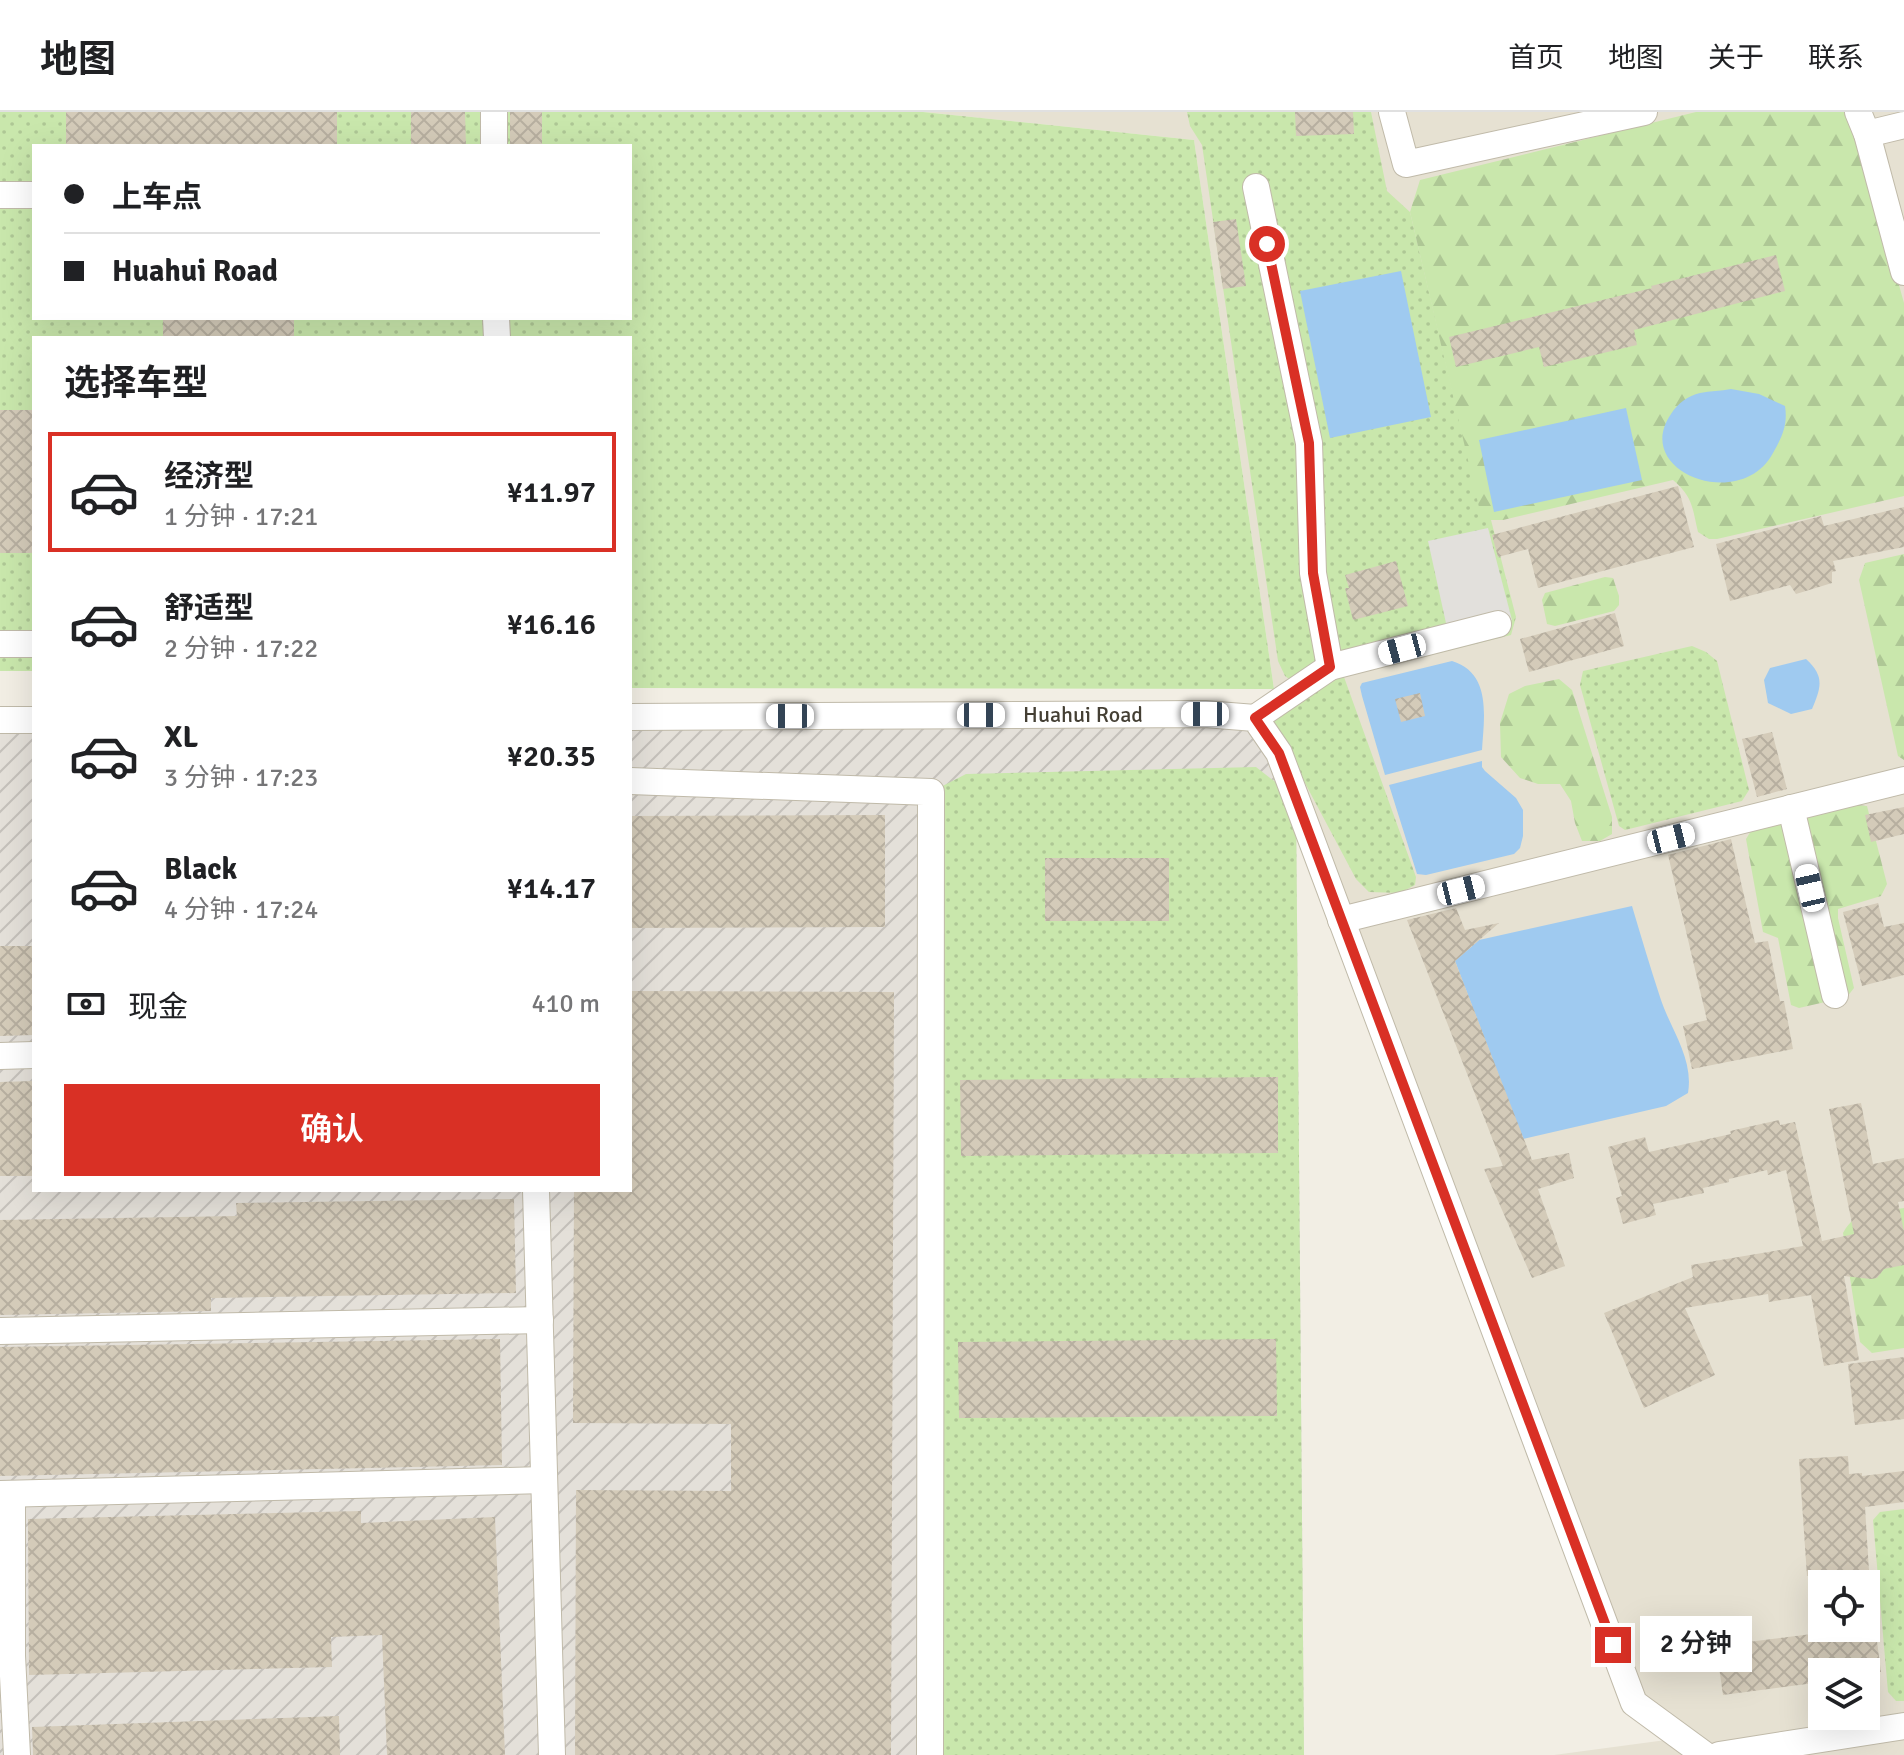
<!DOCTYPE html>
<html lang="zh">
<meta charset="utf-8">
<style>
body{margin:0;font-family:Signika,"Noto Sans SC",sans-serif;background:#f2f2f2;color:#202124;height:100vh;display:flex;flex-direction:column;font-size:30px;white-space:nowrap}
*{box-sizing:border-box;margin:0}
p{font-size:26px;color:#757577}
.icon{flex:none;width:44px;height:44px;fill:none;stroke:currentColor;stroke-width:2;stroke-linecap:round;stroke-linejoin:round}
.map{position:relative;flex:1;overflow:hidden}
.sheet{position:absolute;left:32px;top:224px;width:600px;height:856px;display:flex;flex-direction:column;background:#fff;border-radius:0px;box-shadow:0 8px 32px #0002}
.sheet>*{flex:none}
.banner{position:absolute;left:32px;top:32px;width:600px;height:176px;border-radius:0px;box-shadow:0 8px 32px #0002;display:grid;align-content:center;height:176px;padding:0 32px;background:#fff}
.buttons{position:absolute;left:1808px;top:1458px;display:grid;gap:16px}
.buttons a{display:grid;place-items:center;width:72px;height:72px;border-radius:0px;background:#fff;box-shadow:0 8px 32px #0002;font-size:40px}
.end{position:absolute;width:36px;height:36px;margin:-18px;border:10px solid #d93025;background:#fff;box-shadow:0 0 0 4px #fff}
.from{border-radius:50%}
.bubble{position:absolute;height:56px;border-radius:0px;background:#fff;box-shadow:0 8px 32px #0002;font-size:26px;font-weight:600;line-height:56px;text-align:center}
.car{position:absolute;width:24px;height:48px;margin:-24px -12px;border-radius:10px;box-shadow:0 0 6px 2px #0007;background:linear-gradient(#fff 24%,#345 0 40%,#fff 0 76%,#345 0 86%,#fff 0)}
.banner b{display:flex;align-items:center;gap:28px;height:76px;font-size:30px}
.banner b+b{border-top:2px solid #e0e0e0}
.banner i{width:20px;height:20px;background:#202124}
ul{padding:0;list-style:none}
li{display:flex;align-items:center;gap:24px;height:120px;margin:0 16px 12px;padding:0 16px;border:4px solid transparent;border-radius:0px}
li div{flex:1}
li b{display:block;font-size:30px}
li em{font-style:normal;font-weight:600}
li.on{border-color:#d93025}
li>.icon{width:72px;height:72px;stroke-width:1.5}
h2{padding:0 32px;font-size:36px;line-height:96px}
.pay{display:flex;align-items:center;gap:20px;height:88px;padding:0 32px;font-size:30px}
.pay p{margin-inline-start:auto}
.primary-button{display:flex;gap:16px;margin-top:auto;padding:16px 32px}
.primary-button a{flex:1;height:92px;border-radius:0px;background:#d93025;color:#fff;font-size:32px;font-weight:600;line-height:92px;text-align:center}
header{display:flex;align-items:center;gap:48px;box-sizing:border-box;height:112px;padding:0 40px;background:#fff;border-bottom:2px solid #e0e0e0}
header strong{font-size:38px}
nav{display:flex;gap:44px;margin-inline-start:auto;font-size:28px}
.map>svg:first-child{display:block}
.residential{fill:#e6e1d2;fill-rule:evenodd}
.industrial{fill:url(#industrial-furrows)}
.grass{fill:url(#grass-dots);fill-rule:evenodd}
.forest{fill:url(#forest-firs)}
.parking{fill:#e2e0dc}
.water{fill:#9fcaf0}
.building{fill:url(#building-cross-hatch)}
.lines{fill:none;stroke-linecap:round;stroke-linejoin:round}
.minor-casing{stroke:#c0baa9;stroke-width:28}
.minor{stroke:#fff;stroke-width:26}
.route{stroke:#d93025;stroke-width:10}
.labels{text-anchor:middle;stroke-width:8;stroke-linejoin:round;paint-order:stroke}
.street-label{font-size:22px;fill:#443f34;stroke:#fff}
</style>
<header>
<strong>地图</strong>
<nav><a>首页</a><a>地图</a><a>关于</a><a>联系</a></nav>
</header>
<div class="map">
<svg width="1904" height="1643" viewBox="0 0 1904 1643">
<defs>
<pattern id="industrial-furrows" width="10" height="10" patternUnits="userSpaceOnUse" patternTransform="scale(2)"><rect width="10" height="10" fill="#e4e0d9"/><path d="M-1 1l2-2M0 10L10 0M9 11l2-2" fill="none" stroke="#c5c1bb"/></pattern>
<pattern id="grass-dots" width="8" height="8" patternUnits="userSpaceOnUse" patternTransform="scale(2)"><rect width="8" height="8" fill="#c9e7ac"/><path d="M2 2h.1M6 6h.1" fill="none" stroke="#aec795" stroke-width="1.8" stroke-linecap="round"/></pattern>
<pattern id="forest-firs" width="22" height="20" patternUnits="userSpaceOnUse" patternTransform="scale(2)"><rect width="22" height="20" fill="#c9e7ac"/><path d="M5 1l3.5 6h-7zM16 11l3.5 6h-7z" fill="#aec795"/></pattern>
<pattern id="building-cross-hatch" width="8" height="8" patternUnits="userSpaceOnUse" patternTransform="scale(2)"><rect width="8" height="8" fill="#d4cbb9"/><path d="M0 0l8 8M0 8l8-8" fill="none" stroke="#b7afa0"/></pattern>
</defs>
<rect width="100%" height="100%" fill="#f2eee4"/>
<!-- residential -->
<path class="residential" d="M923 0H1904V1643H1554L1681 1626 1634 1591 1279 641 1274 577 1194 28ZM1822 1472H1866V1516H1822ZM1822 1560H1866V1604H1822Z"/>
<!-- industrial -->
<path class="industrial" d="M630 605 1255 606 1296 686 1304 1643H0V608H34V1078H630Z"/>
<!-- grass -->
<g class="grass">
<path d="M0 0H923L1194 28 1274 577 630 576V226H34V559H0ZM34 34H630V206H34Z"/>
<path d="M1187 0H1371L1387 79 1410 100 1483 408H1491L1516 505 1511 523 1344 565 1416 765 1415 773 1400 781 1369 780 1356 767 1272 609 1300 575 1285 564 1278 549 1202 33 1190 14Z"/>
<path d="M1692 534 1706 540 1717 549 1749 678 1742 689 1625 718 1619 714 1580 573 1583 559Z"/>
<path d="M1256 655 1296 686 1304 1643H930L931 680 966 662Z"/>
<path d="M1904 1397V1589H1896L1888 1580 1873 1408 1880 1400Z"/>
</g>
<!-- forest -->
<g class="forest">
<path d="M1696 0H1851L1904 191V384L1717 427H1709L1698 420C1692 395 1693 385 1673 368L1503 408H1482L1410 100 1420 68Z"/>
<path d="M1904 442V648L1898 644 1859 468 1865 451Z"/>
<path d="M1605 465 1613 466 1619 484V493L1614 499 1555 514 1547 512 1542 488 1545 481Z"/>
<path d="M1559 567 1572 578 1612 705V722L1600 729H1582L1575 711 1571 689 1560 672H1538L1520 666 1501 645 1500 611 1509 582 1525 574Z"/>
<path d="M1856 693 1867 694 1887 772 1881 784 1838 797V806L1854 876 1847 885 1799 896 1791 893 1778 826 1763 820 1746 727 1754 714Z"/>
<path d="M1904 1096V1236L1872 1241 1860 1230 1843 1121C1856 1096 1879 1100 1904 1096Z"/>
</g>
<!-- parking -->
<path class="parking" d="M1488 416 1512 508 1449 525 1428 429Z"/>
<!-- water -->
<g class="water">
<path d="M1401 159 1431 305 1330 326 1300 179Z"/>
<path d="M1731 277 1759 282 1785 294C1788 313 1782 325 1773 341 1741 401 1631 360 1671 302 1678 291 1688 284 1700 281 1710 279 1721 279 1731 277Z"/>
<path d="M1626 296 1642 368 1494 400 1479 328Z"/>
<path d="M1806 547C1825 564 1821 576 1812 597L1791 602 1768 591 1764 568 1770 556Z"/>
<path d="M1452 549C1492 561 1484 606 1482 638L1385 663 1362 584 1360 575 1362 571Z"/>
<path d="M1482 649V655L1485 659 1516 686 1523 698V724L1520 736 1514 742 1426 763 1417 762 1389 673Z"/>
<path d="M1632 794C1641 824 1650 855 1660 885 1670 917 1694 946 1688 981L1666 994 1523 1027 1455 849 1479 828Z"/>
</g>
<!-- building -->
<g class="building">
<rect x="66" y="0" width="271" height="34"/>
<path d="M411 0H465L466 34H411Z"/>
<rect x="510" y="0" width="32" height="34"/>
<path d="M1295 0H1353L1354 22 1296 24Z"/>
<path d="M1236 107 1246 174 1223 177 1213 110Z"/>
<path d="M1776 143 1785 179 1634 218 1637 233 1544 255 1539 235 1456 255 1449 225 1652 176 1651 174Z"/>
<rect x="163" y="206" width="131" height="20"/>
<rect x="0" y="298" width="34" height="143"/>
<path d="M1678 374 1694 435 1538 476 1528 437 1498 445 1492 423Z"/>
<path d="M1904 395V435L1833 449 1836 459 1832 460V471L1796 482 1790 473 1730 489 1716 432 1821 404 1824 414Z"/>
<path d="M1396 449 1408 494 1353 508 1345 476H1349L1345 463Z"/>
<path d="M1615 501 1624 534 1529 560 1520 527Z"/>
<path d="M1420 581 1425 604 1401 610 1395 587Z"/>
<path d="M1772 620 1787 677 1757 685 1742 627Z"/>
<path d="M1904 695V722L1871 730 1865 703Z"/>
<path d="M885 703V815L630 816V704Z"/>
<path d="M1731 727 1755 831 1768 829 1780 889H1784L1793 937 1692 957 1683 914 1707 908 1668 743Z"/>
<rect x="1045" y="746" width="124" height="63"/>
<path d="M1878 791 1884 815 1904 811V863L1862 874 1843 800Z"/>
<path d="M1456 796 1465 818 1499 811 1455 849 1532 1048 1569 1041 1574 1066 1538 1077 1565 1154 1532 1166 1484 1057 1503 1054 1407 808Z"/>
<path d="M0 834H34V923L0 924Z"/>
<path d="M630 879 894 880 891 1643H575L576 1378 731 1379V1312L573 1311 574 1078H630Z"/>
<path d="M1278 965V1041L961 1044 960 968Z"/>
<path d="M34 969V1064H0V970Z"/>
<path d="M1861 991 1873 1052 1904 1046V1089L1898 1090 1904 1119V1153L1884 1157 1877 1166 1871 1167 1844 1164 1859 1248 1824 1254 1811 1183 1769 1190 1768 1182 1685 1196 1715 1263 1644 1296 1604 1201 1693 1165 1691 1153 1803 1134 1786 1058 1768 1063 1767 1058 1729 1067V1070L1703 1076 1704 1081 1653 1092 1656 1103 1623 1112 1616 1086 1622 1084 1608 1035 1645 1025 1649 1040 1731 1022 1730 1019 1779 1008 1780 1013 1795 1010 1822 1129 1854 1122 1829 997Z"/>
<path d="M514 1087 516 1181 211 1186V1199L0 1203V1108L237 1104 236 1091Z"/>
<path d="M500 1227 502 1353 0 1364V1235Z"/>
<path d="M1276 1227 1277 1304 959 1306 958 1230Z"/>
<path d="M1904 1245V1307L1855 1313 1848 1252Z"/>
<path d="M1848 1344 1849 1362 1862 1361V1364L1904 1359V1390L1865 1395 1869 1459 1807 1464 1799 1347Z"/>
<path d="M361 1399V1411L495 1405 505 1643H387L382 1523 331 1525 332 1555 29 1563 28 1407Z"/>
<path d="M1875 1514 1881 1560H1822V1570L1723 1583 1716 1534Z"/>
<path d="M339 1604 340 1643H33L32 1615Z"/>
</g>
<g class="lines">
<defs>
<g id="minor">
<path d="M494 0V34"/>
<path d="M1392 0 1406 52 1644 0"/>
<path d="M1858 0 1867 22 1904 160"/>
<path d="M1867 22 1904 13"/>
<path d="M0 83H34"/>
<path d="M496 206 497 226"/>
<path d="M0 532H34"/>
<path d="M1330 555 1498 512"/>
<path d="M630 605 1205 602 1255 606 1279 641 1634 1591 1705 1643"/>
<path d="M1255 606 1330 555 1313 461 1309 331 1256 75"/>
<path d="M0 608H34"/>
<path d="M630 669 931 680 930 1643"/>
<path d="M1791 696 1835 883"/>
<path d="M1341 808 1904 668"/>
<path d="M0 944 34 943"/>
<path d="M536 1078 552 1643"/>
<path d="M0 1219 540 1208"/>
<path d="M0 1382 544 1368"/>
<path d="M12 1382V1544L17 1643"/>
<path d="M1719 1643 1904 1614"/>
</g>
</defs>
<!-- minor casing -->
<use href="#minor" class="minor-casing"/>
<!-- minor -->
<use href="#minor" class="minor"/>
</g>
<g class="lines">
<!-- route -->
<path class="route" d="M1267 132 1309 331 1313 461 1330 555 1255 606 1279 641 1613 1533"/>
</g>
<g class="labels">
<!-- street labels -->
<g class="street-label">
<text x="1083" y="610">Huahui Road</text>
</g>
</g>
</svg>
<div class="buttons">
<a><svg class="icon" aria-label="locate" viewBox="0 0 24 24"><circle cx="12" cy="12" r="6"/><path d="M12 2v4M12 18v4M2 12h4M18 12h4"/></svg></a>
<a><svg class="icon" aria-label="layers" viewBox="0 0 24 24"><path d="M12 4l9 5-9 5-9-5zM3 14l9 5 9-5"/></svg></a>
</div>
<i class="end from" style="left:1267px;top:132px"></i>
<i class="end" style="left:1613px;top:1533px"></i>
<div class="bubble" style="left:1640px;top:1504px;width:112px">2 分钟</div>
<i class="car" style="left:1402px;top:537px;rotate:255deg"></i>
<i class="car" style="left:1205px;top:602px;rotate:270deg"></i>
<i class="car" style="left:981px;top:603px;rotate:90deg"></i>
<i class="car" style="left:790px;top:604px;rotate:270deg"></i>
<i class="car" style="left:1671px;top:726px;rotate:76deg"></i>
<i class="car" style="left:1810px;top:776px;rotate:347deg"></i>
<i class="car" style="left:1461px;top:778px;rotate:76deg"></i>
<div class="banner">
<b><i class="from"></i>上车点</b>
<b><i></i>Huahui Road</b>
</div>
<section class="sheet">
<h2>选择车型</h2>
<ul>
<li class="on"><svg class="icon" aria-label="car" viewBox="0 0 24 24"><path d="M5 17H2v-5l4-1 3-4h7l3 4 3 1v5h-3M9 17h6M6 11h13"/><circle cx="7" cy="17" r="2"/><circle cx="17" cy="17" r="2"/></svg><div><b>经济型</b><p>1 分钟 · 17:21</p></div><em>¥11.97</em></li>
<li><svg class="icon" aria-label="car" viewBox="0 0 24 24"><path d="M5 17H2v-5l4-1 3-4h7l3 4 3 1v5h-3M9 17h6M6 11h13"/><circle cx="7" cy="17" r="2"/><circle cx="17" cy="17" r="2"/></svg><div><b>舒适型</b><p>2 分钟 · 17:22</p></div><em>¥16.16</em></li>
<li><svg class="icon" aria-label="car" viewBox="0 0 24 24"><path d="M5 17H2v-5l4-1 3-4h7l3 4 3 1v5h-3M9 17h6M6 11h13"/><circle cx="7" cy="17" r="2"/><circle cx="17" cy="17" r="2"/></svg><div><b>XL</b><p>3 分钟 · 17:23</p></div><em>¥20.35</em></li>
<li><svg class="icon" aria-label="car" viewBox="0 0 24 24"><path d="M5 17H2v-5l4-1 3-4h7l3 4 3 1v5h-3M9 17h6M6 11h13"/><circle cx="7" cy="17" r="2"/><circle cx="17" cy="17" r="2"/></svg><div><b>Black</b><p>4 分钟 · 17:24</p></div><em>¥14.17</em></li>
</ul>
<div class="pay"><svg class="icon" aria-label="cash" viewBox="0 0 24 24"><path d="M3 7h18v10H3z"/><circle cx="12" cy="12" r="2"/></svg>现金<p>410 m</p></div>
<div class="primary-button"><a>确认</a></div>
</section>
</div>
